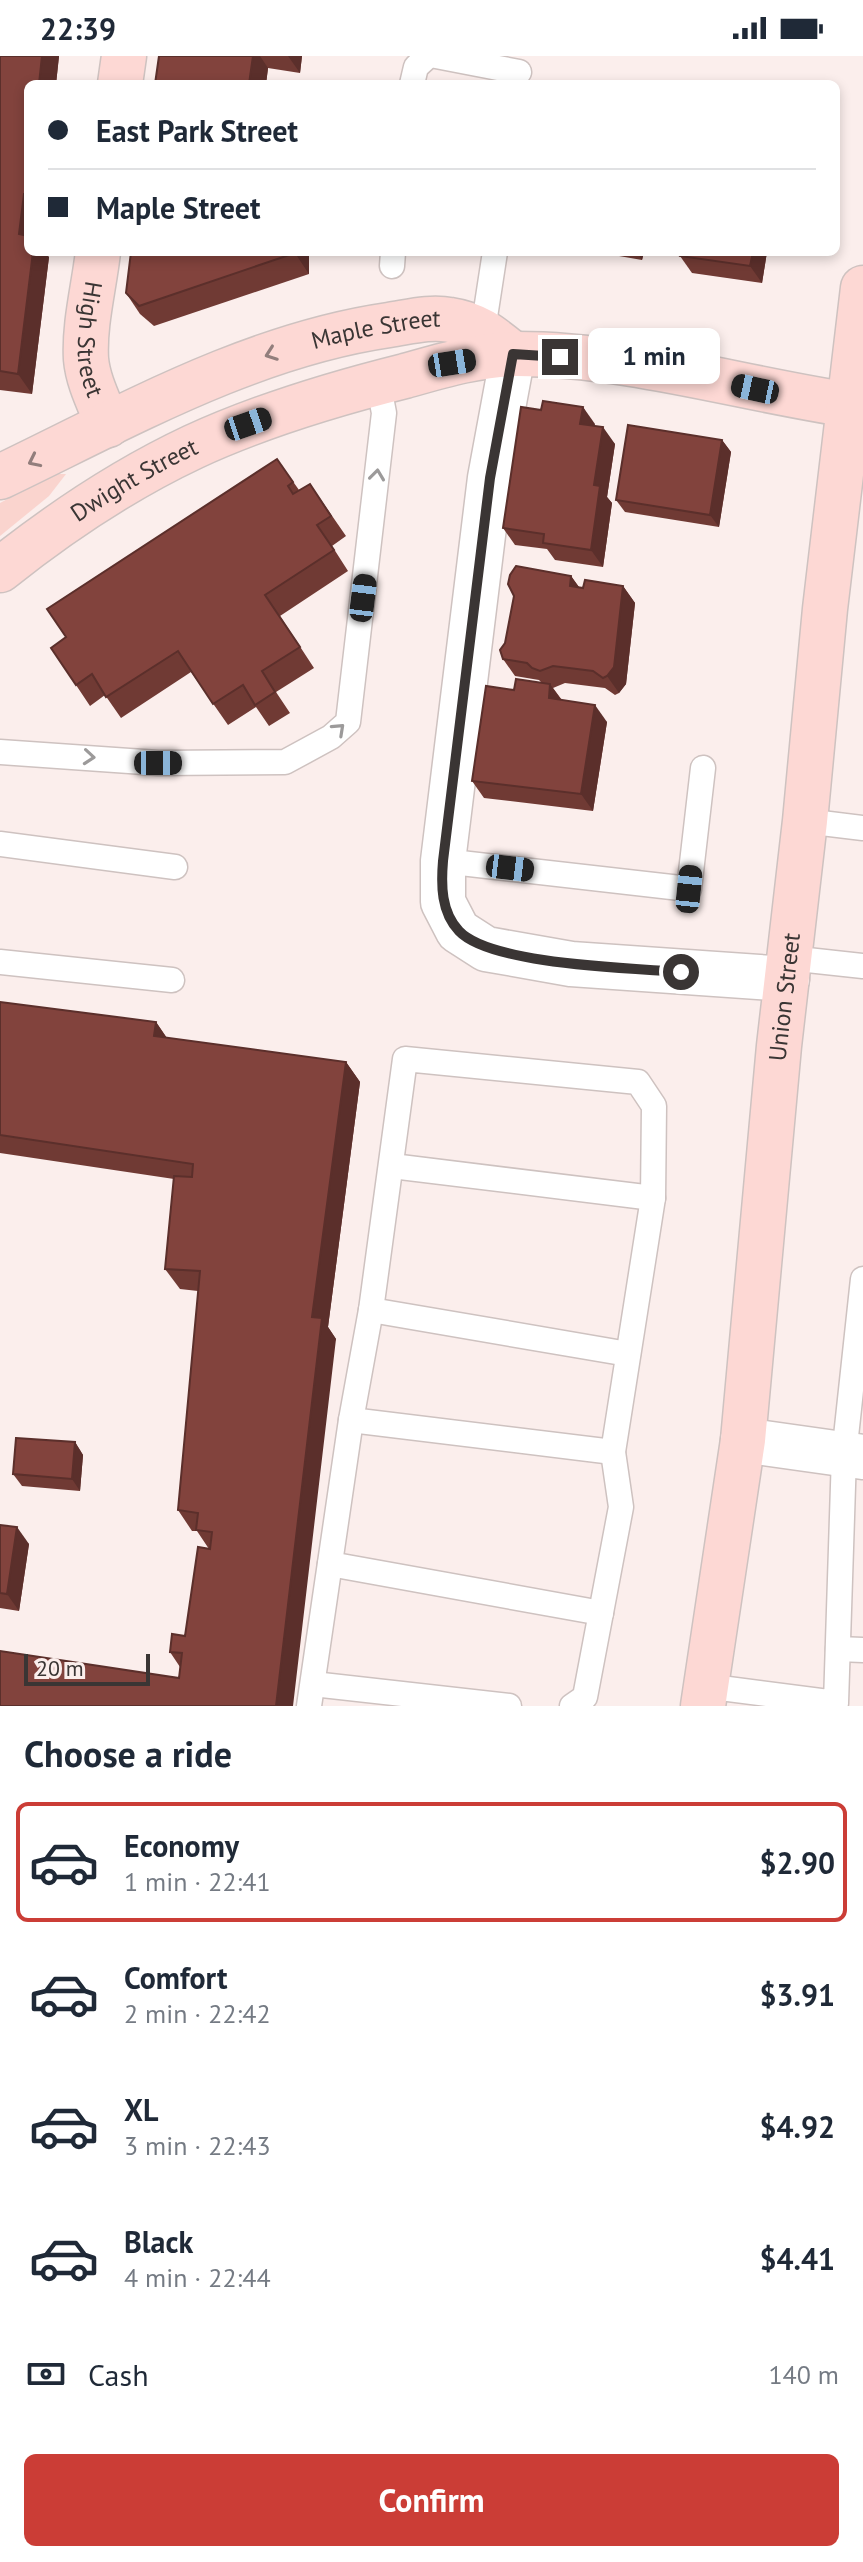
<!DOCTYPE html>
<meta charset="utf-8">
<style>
body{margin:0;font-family:"PT Sans",sans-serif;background:#f2f2f3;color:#1f2937;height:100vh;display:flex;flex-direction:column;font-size:30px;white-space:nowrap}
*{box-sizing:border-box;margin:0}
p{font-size:26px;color:#747a83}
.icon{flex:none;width:44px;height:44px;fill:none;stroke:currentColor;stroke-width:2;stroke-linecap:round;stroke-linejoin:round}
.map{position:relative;height:1650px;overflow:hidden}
.drawer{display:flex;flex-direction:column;background:#fff;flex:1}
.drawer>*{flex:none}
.guide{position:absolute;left:24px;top:24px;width:816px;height:176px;border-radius:12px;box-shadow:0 4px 12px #0003;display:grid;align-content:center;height:176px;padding:0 24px;background:#fff}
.scale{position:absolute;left:24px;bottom:20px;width:126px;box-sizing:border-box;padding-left:8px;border:4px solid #3a3534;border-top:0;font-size:22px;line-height:28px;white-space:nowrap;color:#3a3534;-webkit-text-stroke:6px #fbeeec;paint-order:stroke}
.end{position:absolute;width:36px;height:36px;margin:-18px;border:10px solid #3a3534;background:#fff;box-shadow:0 0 0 4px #fff}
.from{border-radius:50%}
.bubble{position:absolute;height:56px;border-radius:12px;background:#fff;box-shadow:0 4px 12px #0003;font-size:26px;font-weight:700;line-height:56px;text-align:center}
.car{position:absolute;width:24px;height:48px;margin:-24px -12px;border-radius:10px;box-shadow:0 0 6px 2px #0007;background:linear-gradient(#222 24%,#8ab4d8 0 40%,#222 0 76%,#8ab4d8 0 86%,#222 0)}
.guide b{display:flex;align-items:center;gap:28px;height:76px;font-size:30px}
.guide b+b{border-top:2px solid #e0e1e3}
.guide i{width:20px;height:20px;background:#1f2937}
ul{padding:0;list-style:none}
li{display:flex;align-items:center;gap:24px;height:120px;margin:0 16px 12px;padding:0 8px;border:4px solid transparent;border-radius:12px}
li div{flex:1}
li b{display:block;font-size:30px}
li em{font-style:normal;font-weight:700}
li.active{border-color:#cb3d36}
li>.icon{width:72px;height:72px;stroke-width:1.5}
h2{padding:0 24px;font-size:36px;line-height:96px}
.pay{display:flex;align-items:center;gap:20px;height:88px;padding:0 24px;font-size:30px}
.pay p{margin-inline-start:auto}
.button{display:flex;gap:16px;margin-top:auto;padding:16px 24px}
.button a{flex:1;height:92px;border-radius:12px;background:#cb3d36;color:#fff;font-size:32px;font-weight:700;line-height:92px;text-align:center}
.status{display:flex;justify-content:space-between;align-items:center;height:56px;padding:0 40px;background:#fff;direction:ltr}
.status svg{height:22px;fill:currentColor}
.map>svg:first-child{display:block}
.green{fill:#fad4ce}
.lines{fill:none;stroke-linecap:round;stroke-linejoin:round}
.lane-casing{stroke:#cec2c0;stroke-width:27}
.street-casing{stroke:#cec2c0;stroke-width:47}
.secondary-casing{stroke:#cec2c0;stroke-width:47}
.lane{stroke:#fff;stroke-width:24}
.street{stroke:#fff;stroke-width:44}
.secondary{stroke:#fdd8d4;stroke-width:44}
.wall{fill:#703a34}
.shaded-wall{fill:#5b2f2b}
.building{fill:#82433d;stroke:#5b2f2b;stroke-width:2}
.oneway{stroke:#927e7c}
.oneway2{stroke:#9c9a9a}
.route{stroke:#3a3534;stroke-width:10}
.labels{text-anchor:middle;stroke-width:8;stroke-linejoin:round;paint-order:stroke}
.street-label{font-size:24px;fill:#3a3534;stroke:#fbeeec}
</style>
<div class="status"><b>22:39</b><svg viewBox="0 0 49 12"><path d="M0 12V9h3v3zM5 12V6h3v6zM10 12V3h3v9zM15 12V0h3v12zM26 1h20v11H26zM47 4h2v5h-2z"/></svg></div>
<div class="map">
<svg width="863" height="1650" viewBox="0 0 863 1650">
<rect width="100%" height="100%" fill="#fbeeec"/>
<!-- green -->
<path class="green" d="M54 418H66L49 440 0 480V447Z"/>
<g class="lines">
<defs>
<g id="lane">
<path d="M436 0 519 16"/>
<path d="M412 28 416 11 428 0"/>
<path d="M392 210 393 196"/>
<path d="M483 274 495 196"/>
<path d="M0 696 158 707 285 706 331 681 348 666 384 357 378 326"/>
<path d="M805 765 863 772"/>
<path d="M0 788 175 811"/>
<path d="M443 805 689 833 703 712"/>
<path d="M789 902 863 910"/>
<path d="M0 906 172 924"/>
<path d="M392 1110 653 1142"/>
<path d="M371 1254 628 1298"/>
<path d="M351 1364 613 1396"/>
<path d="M330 1508 601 1557"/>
<path d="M838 1593 863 1594"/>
<path d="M313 1628 509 1650"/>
<path d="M705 1630 836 1647 844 1399 863 1223"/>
<path d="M309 1650 351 1364 371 1254 405 1003 638 1026 654 1050 653 1142 613 1396 621 1451 585 1641 572 1650"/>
</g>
<g id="street">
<path d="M513 298 490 422 443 805V846L458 875 486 893 571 908 787 923"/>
<path d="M743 1384 863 1401"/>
</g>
<g id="secondary">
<path d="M120 28 124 0"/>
<path id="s1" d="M98 196C94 231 84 268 86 303 88 326 100 348 108 369"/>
<path id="s2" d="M0 421C125 361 251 289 389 269 409 266 430 260 450 264 477 268 492 281 513 298"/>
<path id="s3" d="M0 514C59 467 125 423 193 391 260 360 333 338 405 320 440 310 480 298 517 298 634 298 748 335 863 351"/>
<path id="s4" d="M703 1650 743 1384 779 990 805 765 825 553 863 232"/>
</g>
</defs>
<!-- lane casing -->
<use href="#lane" class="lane-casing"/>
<!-- street casing -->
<use href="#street" class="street-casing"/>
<!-- secondary casing -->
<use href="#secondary" class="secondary-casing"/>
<!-- lane -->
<use href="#lane" class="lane"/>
<!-- street -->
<use href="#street" class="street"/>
<!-- secondary -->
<use href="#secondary" class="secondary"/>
</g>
<!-- wall -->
<g class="wall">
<path d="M0 0H59L56 28H28V196L49 201 32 338 0 334Z"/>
<path d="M159 0H302L300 17 268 12 266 28H155Z"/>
<path d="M131 196H309V218L154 270 140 258 126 237Z"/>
<path d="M596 196H644L642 204Z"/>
<path d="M681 196H767L762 227 692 217 680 200Z"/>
<path d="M583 351 594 370 615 388 607 441 612 447 603 511 555 504 547 493 515 489 503 472 541 354Z"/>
<path d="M722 384 731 396 719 471 625 456 616 444Z"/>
<path d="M277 403 299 434 310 428 346 480 332 490 348 515 280 560 314 612 276 636 290 657 269 670 256 651 228 669 191 616 121 662 105 639 90 650 76 629 66 581Z"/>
<path d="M571 520 579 531 583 532 623 530 635 547 626 628 619 637 615 639 605 632 565 627 553 632 562 644 607 666 593 755 484 742 472 725 514 634 542 627 539 624 515 620 503 603Z"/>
<path d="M0 946 156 966 167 982 346 1006 360 1026 328 1271 336 1283 179 1622 180 1611 170 1596 185 1580 209 1493 197 1475H192L178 1454 198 1235 180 1233 165 1213 174 1123 0 1097Z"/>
<path d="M75 1386 83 1399 80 1435 22 1430 13 1418Z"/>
<path d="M0 1469 29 1488 19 1555 0 1552Z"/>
</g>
<!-- shaded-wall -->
<g class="shaded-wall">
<path d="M42 0H59L56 28H39Z"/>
<path d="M253 0H260L268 12 266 28H249Z"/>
<path d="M288 0H302L300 17Z"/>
<path d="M24 138 28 144V192L19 178Z"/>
<path d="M31 196H45L49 201 32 338 18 318Z"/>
<path d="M294 196H309V218L295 197Z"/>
<path d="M637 196H644L642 204Z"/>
<path d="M753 196H767L762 227 750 210Z"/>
<path d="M583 351 595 368 592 385 580 368Z"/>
<path d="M603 371 615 388 607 441 612 447 603 511 591 494 594 429Z"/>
<path d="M722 384 731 396 719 471 710 459Z"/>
<path d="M571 520 583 537 570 530Z"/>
<path d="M623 530 635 547 626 628 619 637 607 620Z"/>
<path d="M550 628 562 645 549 642Z"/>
<path d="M595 649 607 666 593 755 581 738Z"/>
<path d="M156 966 170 987 154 980Z"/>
<path d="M346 1006 360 1026 328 1271 336 1283 293 1650H276L312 1261Z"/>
<path d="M75 1386 83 1399 80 1435 72 1423Z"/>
<path d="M17 1471 29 1488 19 1555 7 1538Z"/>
</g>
<!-- building -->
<g class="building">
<path d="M0 0H42L39 28H28V138H24L19 178 28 180V196H33L18 318 0 315Z"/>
<path d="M159 0H253L249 28H155Z"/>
<path d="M131 196H294L295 197 139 250 126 237Z"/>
<path d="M681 196H753L750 210 680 200Z"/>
<path d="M543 345 583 351 580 368 603 371 594 429 600 430 591 494 543 487 544 478 503 472 521 351 541 354Z"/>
<path d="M628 369 722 384 710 459 616 444Z"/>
<path d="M277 403 293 426 288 430 293 438 310 428 331 460 317 469 334 494 265 539 300 591 262 615 275 636 255 649 243 629 213 648 178 595 106 641 92 618 76 629 51 592 66 581 47 553Z"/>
<path d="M516 510 571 520 570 530 583 532 585 524 623 530 614 611 607 620 603 622 593 615 553 610 540 615 532 612 527 607 503 603 500 594 505 587 514 540 508 528 510 519Z"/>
<path d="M516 623 550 628 549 642 595 649 581 738 472 725 486 630 514 634Z"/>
<path d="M0 946 156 966 154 980 346 1006 312 1261 322 1262 276 1650H0V1595L179 1622 182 1597 170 1596 172 1578 185 1580 198 1491 210 1493 212 1476 196 1474 198 1457 178 1454 200 1215 165 1213 174 1120 192 1121 193 1108 0 1079Z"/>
<path d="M16 1382 75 1386 72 1423 13 1418Z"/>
<path d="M0 1469 17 1471 7 1538 0 1537Z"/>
</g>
<!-- one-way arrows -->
<defs><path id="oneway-chevron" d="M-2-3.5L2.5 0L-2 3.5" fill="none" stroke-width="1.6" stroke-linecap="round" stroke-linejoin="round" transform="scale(2)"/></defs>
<g class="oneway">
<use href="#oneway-chevron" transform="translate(271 298) rotate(160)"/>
<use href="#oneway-chevron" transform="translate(34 405) rotate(154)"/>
</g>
<g class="oneway2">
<use href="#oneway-chevron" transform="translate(377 419) rotate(-83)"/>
<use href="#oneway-chevron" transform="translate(339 673) rotate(-43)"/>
<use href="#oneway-chevron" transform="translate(89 701) rotate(5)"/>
</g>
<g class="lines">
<!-- route -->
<path class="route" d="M560 301 513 298 490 422 443 805C441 829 441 856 459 875 491 909 632 912 681 916"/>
</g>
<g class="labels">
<!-- street labels -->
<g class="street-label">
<text dy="8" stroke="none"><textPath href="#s2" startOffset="406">Maple Street</textPath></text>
<text dy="8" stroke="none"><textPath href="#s1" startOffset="88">High Street</textPath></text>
<text dy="8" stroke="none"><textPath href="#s3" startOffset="162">Dwight Street</textPath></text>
<text dy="8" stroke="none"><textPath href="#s4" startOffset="714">Union Street</textPath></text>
</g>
</g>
</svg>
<div class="scale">20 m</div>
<i class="end from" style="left:681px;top:916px"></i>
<i class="end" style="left:560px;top:301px"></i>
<div class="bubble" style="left:588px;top:272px;width:132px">1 min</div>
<i class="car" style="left:452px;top:307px;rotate:81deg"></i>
<i class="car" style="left:755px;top:333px;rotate:282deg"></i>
<i class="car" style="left:248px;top:368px;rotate:71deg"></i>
<i class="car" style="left:363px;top:542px;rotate:7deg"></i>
<i class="car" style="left:158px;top:707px;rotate:90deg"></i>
<i class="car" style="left:510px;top:812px;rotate:97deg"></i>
<i class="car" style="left:689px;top:833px;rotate:6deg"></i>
<div class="guide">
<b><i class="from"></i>East Park Street</b>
<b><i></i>Maple Street</b>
</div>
</div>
<section class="drawer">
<h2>Choose a ride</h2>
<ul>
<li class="active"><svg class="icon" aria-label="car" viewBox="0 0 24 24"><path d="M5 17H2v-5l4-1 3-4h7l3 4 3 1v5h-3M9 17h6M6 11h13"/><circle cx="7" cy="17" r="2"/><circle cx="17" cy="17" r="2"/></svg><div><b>Economy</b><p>1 min · 22:41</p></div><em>$2.90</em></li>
<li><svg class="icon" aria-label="car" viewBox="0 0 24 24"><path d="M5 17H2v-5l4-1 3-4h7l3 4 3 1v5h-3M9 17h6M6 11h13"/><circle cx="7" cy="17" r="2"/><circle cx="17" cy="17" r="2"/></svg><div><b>Comfort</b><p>2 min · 22:42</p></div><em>$3.91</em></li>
<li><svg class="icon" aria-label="car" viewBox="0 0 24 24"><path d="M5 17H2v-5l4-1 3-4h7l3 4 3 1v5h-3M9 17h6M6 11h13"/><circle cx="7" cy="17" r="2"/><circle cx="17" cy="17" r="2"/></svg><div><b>XL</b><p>3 min · 22:43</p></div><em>$4.92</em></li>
<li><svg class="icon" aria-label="car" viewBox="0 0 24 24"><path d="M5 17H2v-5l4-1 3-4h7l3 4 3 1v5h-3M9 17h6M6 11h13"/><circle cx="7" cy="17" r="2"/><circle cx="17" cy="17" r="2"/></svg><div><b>Black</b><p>4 min · 22:44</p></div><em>$4.41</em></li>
</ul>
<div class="pay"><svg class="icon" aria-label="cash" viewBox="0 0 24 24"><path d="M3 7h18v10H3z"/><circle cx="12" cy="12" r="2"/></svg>Cash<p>140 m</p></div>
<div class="button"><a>Confirm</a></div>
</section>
